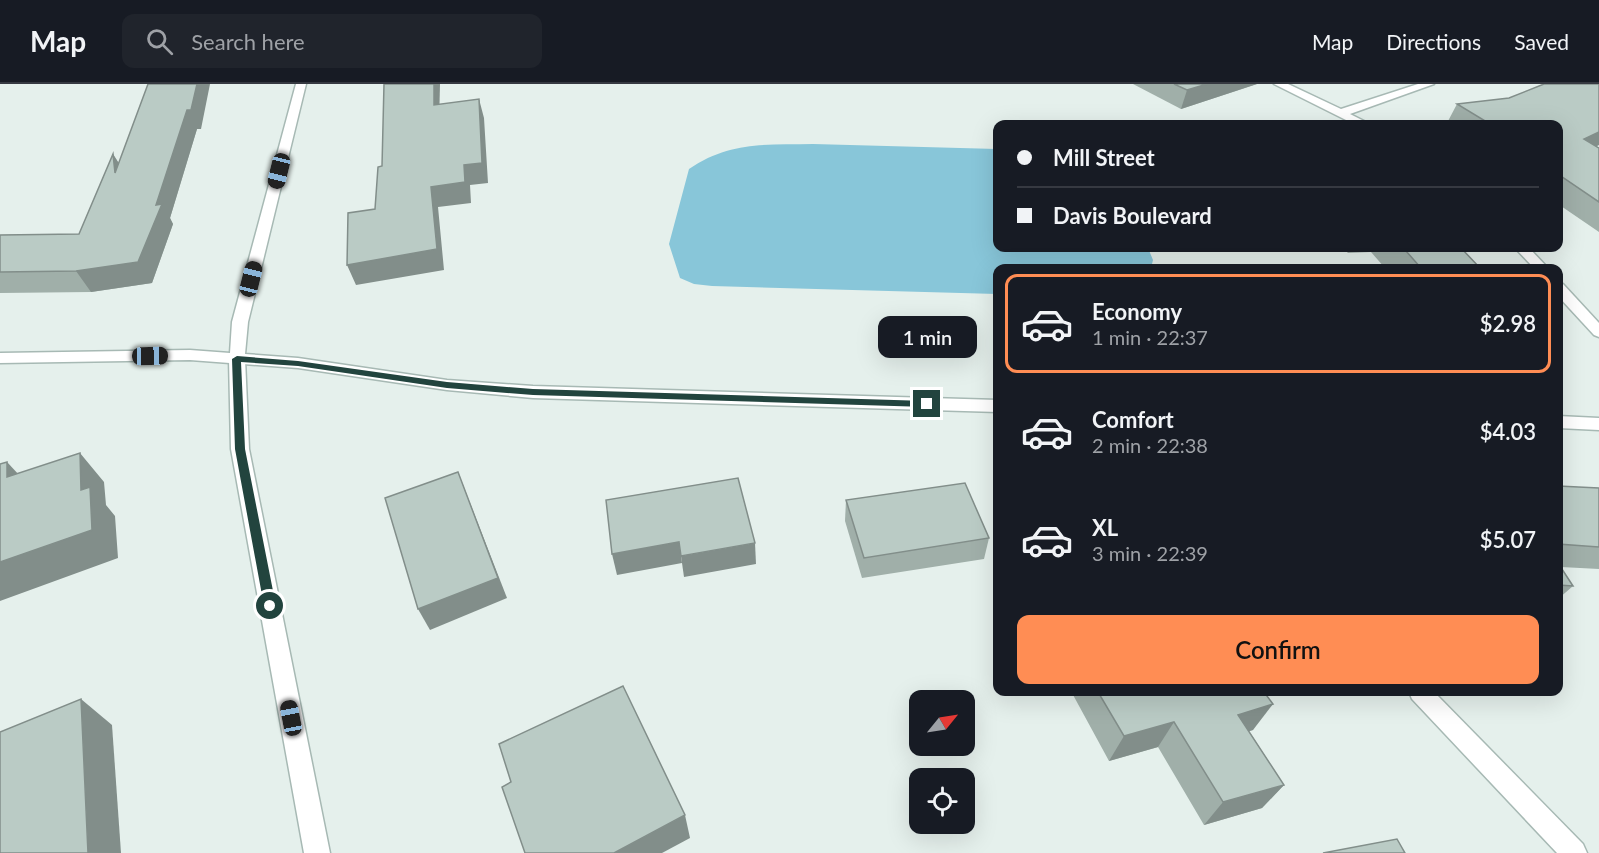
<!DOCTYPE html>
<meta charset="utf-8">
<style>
body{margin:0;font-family:Lato,sans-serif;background:#20242c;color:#f1f3f6;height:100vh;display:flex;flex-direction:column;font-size:22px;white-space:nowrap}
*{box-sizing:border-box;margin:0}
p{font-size:20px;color:#9ea1a6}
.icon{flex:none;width:33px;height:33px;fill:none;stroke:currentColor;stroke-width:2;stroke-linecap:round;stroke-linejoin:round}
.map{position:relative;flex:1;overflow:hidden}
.sheet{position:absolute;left:993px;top:180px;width:570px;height:432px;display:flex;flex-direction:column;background:#171b24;border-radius:12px;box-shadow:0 6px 24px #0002}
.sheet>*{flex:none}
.banner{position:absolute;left:993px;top:36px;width:570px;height:132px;border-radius:12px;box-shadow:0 6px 24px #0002;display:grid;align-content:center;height:132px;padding:0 24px;background:#171b24}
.needle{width:39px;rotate:60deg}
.fabs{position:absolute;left:909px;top:606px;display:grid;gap:12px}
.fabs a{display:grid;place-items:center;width:66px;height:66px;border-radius:12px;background:#171b24;box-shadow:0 6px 24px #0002;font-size:30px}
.end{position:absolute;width:27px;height:27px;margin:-14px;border:8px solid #22443e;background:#fff;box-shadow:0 0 0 3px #fff}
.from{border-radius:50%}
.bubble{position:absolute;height:42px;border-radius:12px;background:#171b24;box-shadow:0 6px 24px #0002;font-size:20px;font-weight:600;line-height:42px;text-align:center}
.car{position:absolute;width:18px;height:36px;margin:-18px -9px;border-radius:8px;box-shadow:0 0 4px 2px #0007;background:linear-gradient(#222 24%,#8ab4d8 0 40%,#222 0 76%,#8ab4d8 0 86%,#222 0)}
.banner b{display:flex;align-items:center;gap:21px;height:57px;font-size:22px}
.banner b+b{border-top:2px solid #363941}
.banner i{width:15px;height:15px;background:#f1f3f6}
ul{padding:10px 0 0;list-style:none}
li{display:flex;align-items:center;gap:18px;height:99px;margin:0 12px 9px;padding:0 12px;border:3px solid transparent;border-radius:12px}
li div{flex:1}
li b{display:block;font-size:22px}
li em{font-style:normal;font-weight:600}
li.selected{border-color:#ff8d54}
li>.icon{width:54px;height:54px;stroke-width:1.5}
.cta{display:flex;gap:12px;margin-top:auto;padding:12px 24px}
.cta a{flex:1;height:69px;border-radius:12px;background:#ff8d54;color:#111;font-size:24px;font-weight:600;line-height:69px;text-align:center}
header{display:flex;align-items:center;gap:36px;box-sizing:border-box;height:84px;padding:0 30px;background:#171b24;border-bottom:2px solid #363941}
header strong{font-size:28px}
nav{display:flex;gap:33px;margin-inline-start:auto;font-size:21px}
.search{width:420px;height:54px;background:#20242c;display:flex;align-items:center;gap:15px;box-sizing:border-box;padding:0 21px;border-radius:12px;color:#9ea1a6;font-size:22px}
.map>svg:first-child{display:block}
.water{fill:#88c6d9}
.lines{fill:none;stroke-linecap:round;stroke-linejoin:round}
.minor-casing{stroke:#a7b9b4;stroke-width:3}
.tertiary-casing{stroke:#a7b9b4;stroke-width:3}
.minor{fill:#fff;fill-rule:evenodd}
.tertiary{fill:#fff;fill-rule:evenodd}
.wall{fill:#a0afa9}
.shaded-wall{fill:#828e8a}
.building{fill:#bacbc5;stroke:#828e8a;stroke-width:1.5}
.route{fill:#22443e}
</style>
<header>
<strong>Map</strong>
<div class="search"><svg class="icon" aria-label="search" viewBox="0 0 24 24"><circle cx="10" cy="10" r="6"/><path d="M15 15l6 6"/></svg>Search here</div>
<nav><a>Map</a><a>Directions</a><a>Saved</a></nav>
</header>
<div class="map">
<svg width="1599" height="769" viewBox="0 0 1599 769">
<rect width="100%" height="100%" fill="#e5f0ec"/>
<!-- water -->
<path class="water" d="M813 60 997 65 998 164H1148L1153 176 1151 184H998L997 210 712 202 694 200 680 194 669 160 689 85C730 57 766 61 813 60Z"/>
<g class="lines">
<defs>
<g id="minor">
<path d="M1274 0H1288L1341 25 1418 0H1434L1350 30 1366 38 1367 40H1354Z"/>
<path d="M1515 164H1529L1548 184H1534Z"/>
<path d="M1558 199 1563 200 1599 239V253L1594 251 1558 212Z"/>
<path d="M237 270 245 275 249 365 330 769H304L231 365 229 275Z"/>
<path d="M1409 608H1434L1583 760 1587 769H1557L1412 615Z"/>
</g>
<g id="tertiary">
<path d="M296 0H306L248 238 245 270 298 274 447 296 533 302 998 316V328L533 314 447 306 298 284 190 276 0 279V269L190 266 230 269 232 238Z"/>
<path d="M1558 332 1599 334V346L1558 344Z"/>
</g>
</defs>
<!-- minor casing -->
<use href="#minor" class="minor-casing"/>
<!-- tertiary casing -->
<use href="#tertiary" class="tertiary-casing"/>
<!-- minor -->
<use href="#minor" class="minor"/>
<!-- tertiary -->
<use href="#tertiary" class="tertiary"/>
</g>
<!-- wall -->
<g class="wall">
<path d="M148 0 201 45H197L170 134 173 140 152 199 91 208 0 209V151L79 150 113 70 119 80Z"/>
<path d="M1133 0H1257L1181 25Z"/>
<path d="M1544 0H1599V61L1596 62 1599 64V148L1558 120V40H1449L1447 39 1457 20 1509 14Z"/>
<path d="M1343 164H1466L1467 165 1465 168 1480 184H1385L1371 168 1348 169Z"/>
<path d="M1558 402 1599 404V485L1561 483 1573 502 1558 515Z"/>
<path d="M846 416 989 454 984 475 862 494 845 437Z"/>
<path d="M1073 608H1264L1253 646 1249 647 1284 701 1262 724 1204 741 1158 663 1109 677 1072 609Z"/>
</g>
<!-- shaded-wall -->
<g class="shaded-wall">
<path d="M197 0H210L201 45H197L170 134 173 140 152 199 91 208 76 187 156 121 187 26Z"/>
<path d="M434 0H440L439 40 434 21Z"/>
<path d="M1207 0H1257L1181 25 1187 6Z"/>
<path d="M479 15 484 34 488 99 470 101 471 119 438 123 444 186 356 201 347 181 431 103 464 81Z"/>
<path d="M1599 48V61L1571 74 1584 55Z"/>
<path d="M113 70 125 89H115Z"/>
<path d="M80 369 104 398 106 421 115 432 118 474 0 517V478Z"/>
<path d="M7 378 34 407 7 393Z"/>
<path d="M458 388 507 514 430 546 418 525Z"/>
<path d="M679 458 682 479 617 491 612 470Z"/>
<path d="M755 459 756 480 684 493 681 472Z"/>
<path d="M81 615 112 641 121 769H88Z"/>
<path d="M1273 620 1253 646 1219 656 1238 631Z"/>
<path d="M1174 638 1158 663 1109 677 1124 652Z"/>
<path d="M1284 701 1262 724 1204 741 1223 718Z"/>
<path d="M685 731 690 754 662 769H614Z"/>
</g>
<!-- building -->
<g class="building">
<path d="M148 0H197L191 26H187L156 121 162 120 138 178 76 187 0 188V151L79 150 113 70 115 89Z"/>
<path d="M384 0H434V21L479 15 482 79 464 81 465 98 431 103 437 165 347 181 348 129 375 125 378 83 382 82Z"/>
<path d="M1174 0H1207L1187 6Z"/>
<path d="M1544 0H1599V48L1584 55 1599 64V118L1558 90V40H1490L1457 20 1509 14Z"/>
<path d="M1397 164H1466L1467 165H1462L1480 184H1421L1406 167H1400Z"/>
<path d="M80 369 81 406 90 403 92 446 0 478V380L7 378V393Z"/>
<path d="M458 388 498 494 418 525 385 414Z"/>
<path d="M738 394 755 459 681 472 679 458 612 470 606 416Z"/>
<path d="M965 399 989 454 864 474 846 416Z"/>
<path d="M1558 402 1599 404V463L1558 460Z"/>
<path d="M1558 479 1573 502 1558 501Z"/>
<path d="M623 602 685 731 614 769H525L502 703 511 698 499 660Z"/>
<path d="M1098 608H1264L1273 620 1238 631 1284 701 1223 718 1174 638 1124 652Z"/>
<path d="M81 615 88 769H0V648Z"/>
<path d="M1397 755 1405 769H1323Z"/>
</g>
<!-- route -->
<path class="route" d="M237 272 298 277 447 298 533 305 927 317 931 320 927 323 533 311 447 304 298 282 241 278 245 365 276 522 270 527 264 522 235 365 232 275Z"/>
</svg>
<div class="fabs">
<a><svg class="needle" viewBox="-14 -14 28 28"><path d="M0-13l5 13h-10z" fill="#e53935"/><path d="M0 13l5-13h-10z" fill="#9ea1a6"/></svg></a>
<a><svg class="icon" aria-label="locate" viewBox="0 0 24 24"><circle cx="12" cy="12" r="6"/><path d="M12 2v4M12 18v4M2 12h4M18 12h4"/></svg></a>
</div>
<i class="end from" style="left:270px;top:522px"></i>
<i class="end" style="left:927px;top:320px"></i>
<div class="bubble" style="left:878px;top:232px;width:99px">1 min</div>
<i class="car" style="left:279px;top:87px;rotate:194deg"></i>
<i class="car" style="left:251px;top:195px;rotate:14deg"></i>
<i class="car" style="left:150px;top:272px;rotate:89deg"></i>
<i class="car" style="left:291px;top:634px;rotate:349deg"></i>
<div class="banner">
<b><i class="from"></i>Mill Street</b>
<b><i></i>Davis Boulevard</b>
</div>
<section class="sheet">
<ul>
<li class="selected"><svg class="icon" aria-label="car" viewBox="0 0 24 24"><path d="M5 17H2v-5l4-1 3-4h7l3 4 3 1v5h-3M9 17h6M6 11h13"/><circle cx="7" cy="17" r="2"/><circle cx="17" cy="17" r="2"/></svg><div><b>Economy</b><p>1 min · 22:37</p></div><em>$2.98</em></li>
<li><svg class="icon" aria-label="car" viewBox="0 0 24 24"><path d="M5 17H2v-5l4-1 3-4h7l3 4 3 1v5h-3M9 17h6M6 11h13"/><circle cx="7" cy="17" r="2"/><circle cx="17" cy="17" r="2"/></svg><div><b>Comfort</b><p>2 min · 22:38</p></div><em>$4.03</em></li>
<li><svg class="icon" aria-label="car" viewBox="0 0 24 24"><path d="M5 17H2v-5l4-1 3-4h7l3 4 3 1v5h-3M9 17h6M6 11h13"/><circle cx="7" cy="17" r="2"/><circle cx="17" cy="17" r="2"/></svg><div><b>XL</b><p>3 min · 22:39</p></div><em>$5.07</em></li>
</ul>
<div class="cta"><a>Confirm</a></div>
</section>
</div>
